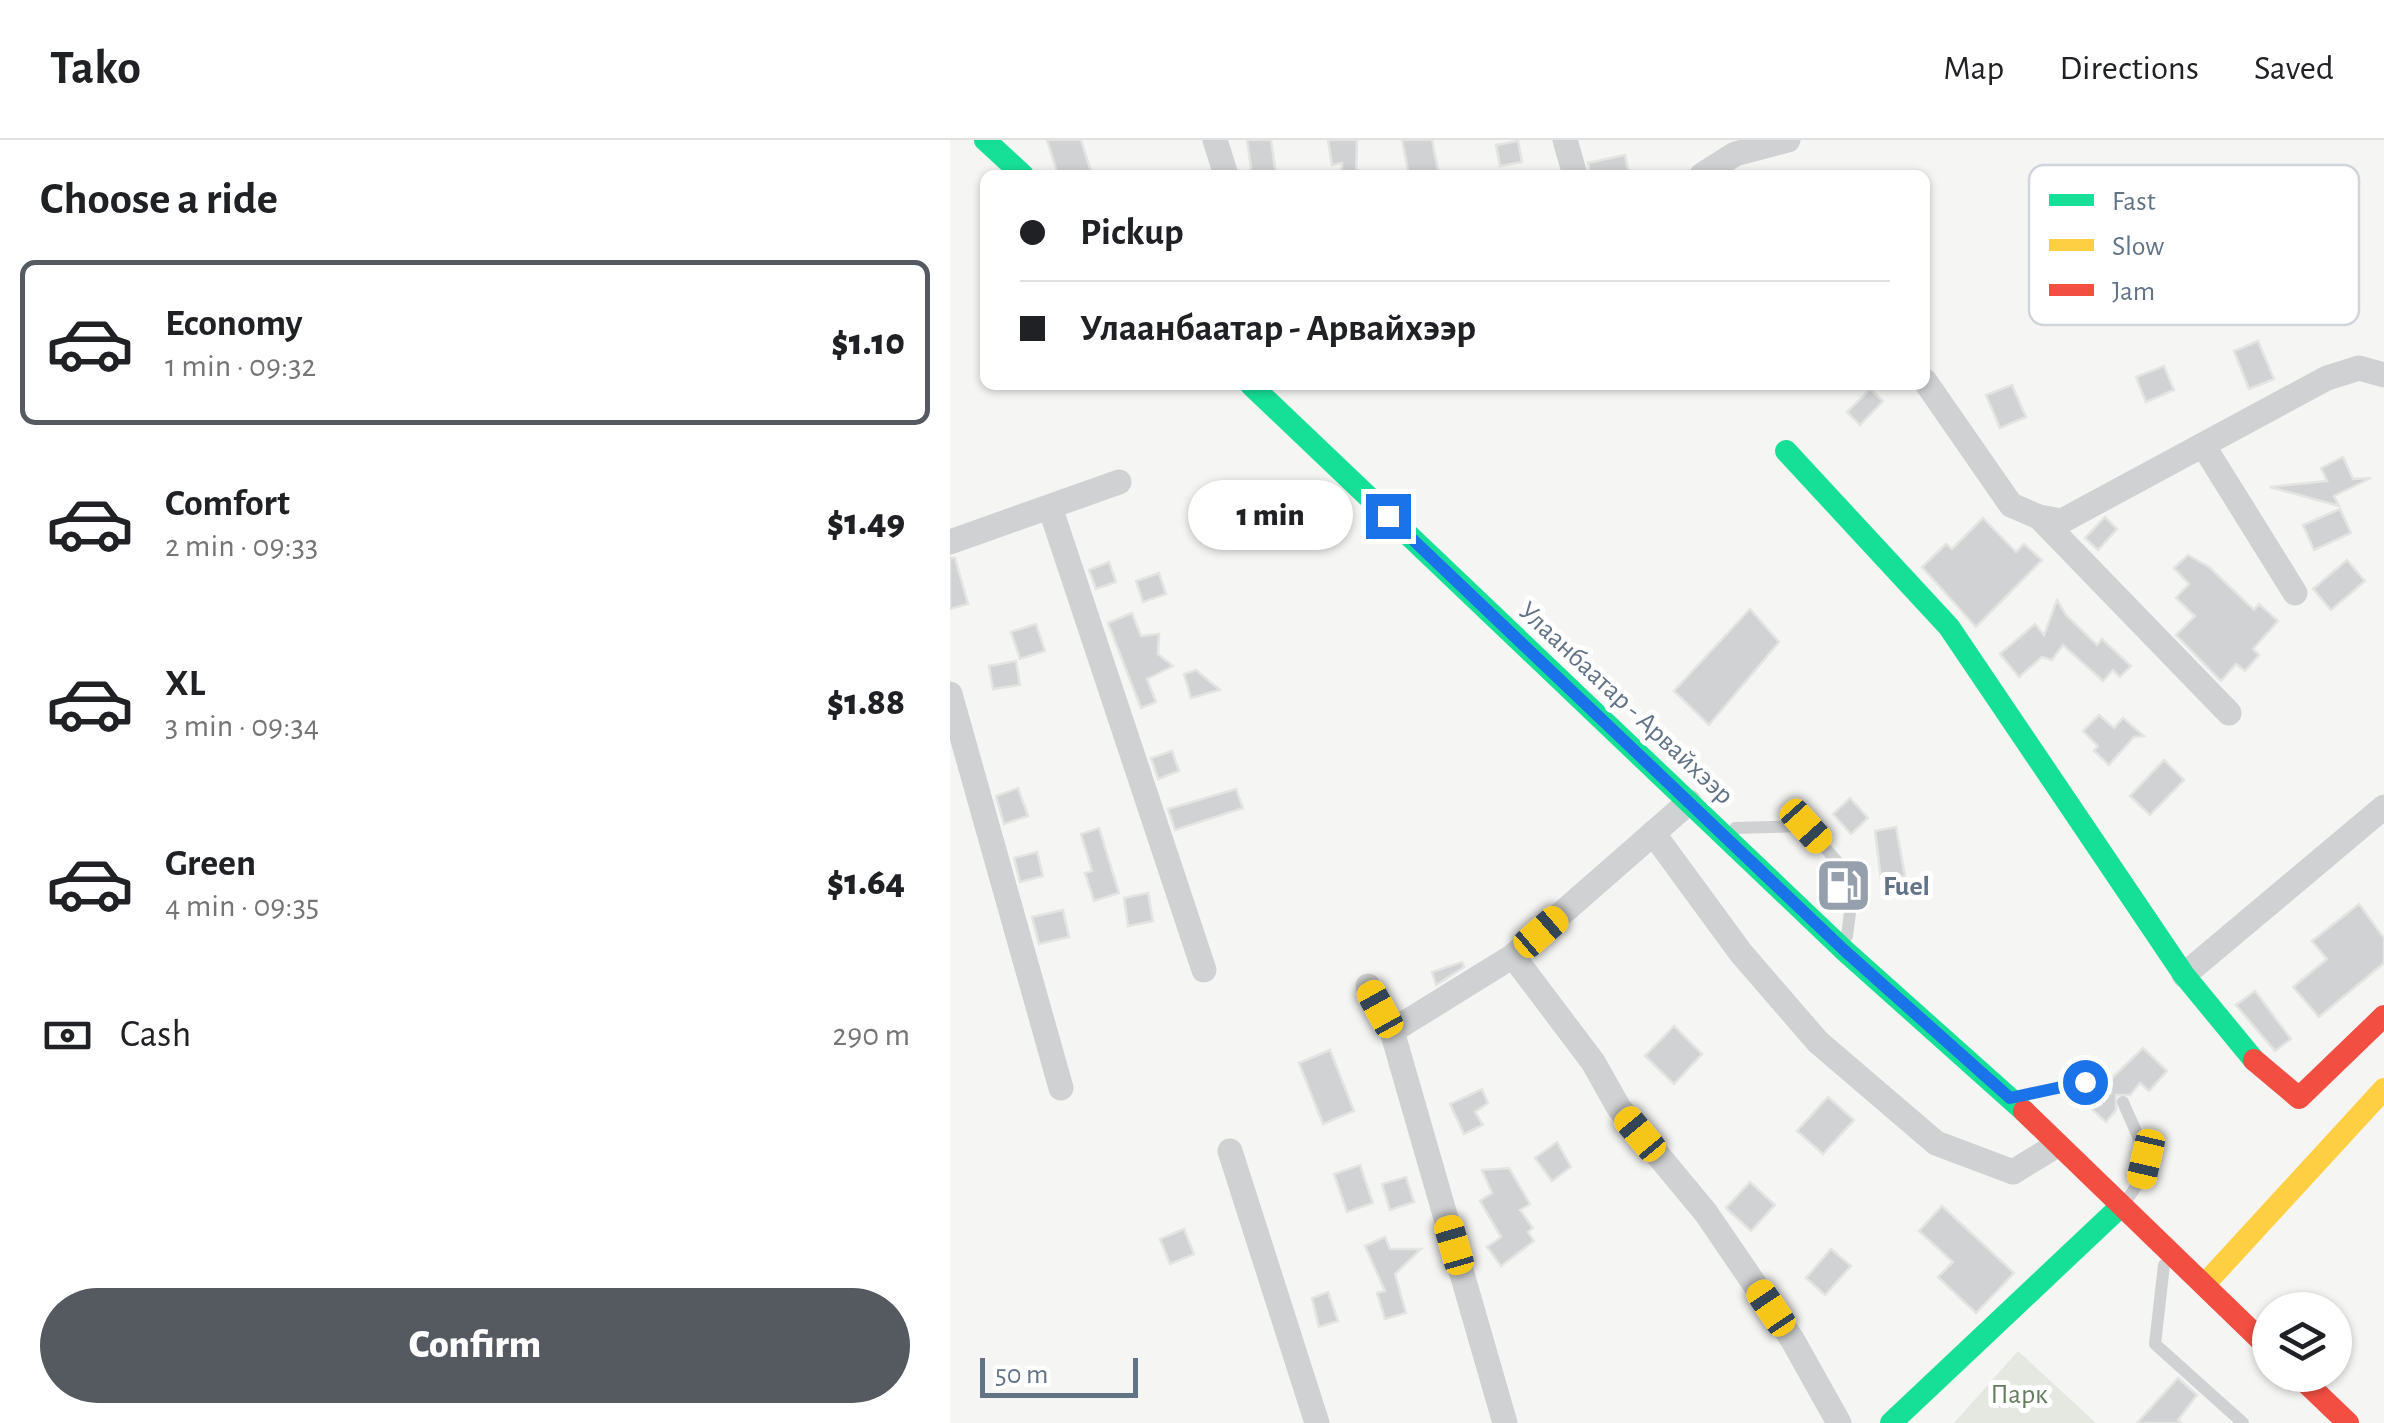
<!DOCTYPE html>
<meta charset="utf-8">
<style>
body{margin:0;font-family:"Alegreya Sans",sans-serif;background:#f6f6f6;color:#202124;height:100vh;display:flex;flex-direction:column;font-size:38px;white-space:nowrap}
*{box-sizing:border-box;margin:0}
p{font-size:32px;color:#757577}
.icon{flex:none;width:55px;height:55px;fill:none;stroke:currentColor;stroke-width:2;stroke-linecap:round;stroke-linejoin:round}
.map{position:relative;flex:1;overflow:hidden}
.panel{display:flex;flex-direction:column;background:#fff;width:950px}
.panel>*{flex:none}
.hud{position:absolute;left:30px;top:30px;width:950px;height:220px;border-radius:15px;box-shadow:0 2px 8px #0004;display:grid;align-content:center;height:220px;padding:0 40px;background:#fff}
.buttons{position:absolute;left:1302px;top:1152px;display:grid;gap:20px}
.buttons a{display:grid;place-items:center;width:100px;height:100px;border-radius:50%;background:#fff;box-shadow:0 2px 8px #0004;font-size:50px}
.scale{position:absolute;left:30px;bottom:25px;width:158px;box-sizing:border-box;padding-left:10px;border:5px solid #627386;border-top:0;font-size:28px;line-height:35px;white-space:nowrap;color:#627386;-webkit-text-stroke:8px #fff;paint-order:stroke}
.end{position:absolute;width:45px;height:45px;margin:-22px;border:12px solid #1a73e8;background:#fff;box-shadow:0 0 0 5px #fff}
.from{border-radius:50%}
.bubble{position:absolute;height:70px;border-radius:35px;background:#fff;box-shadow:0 2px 8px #0004;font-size:32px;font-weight:800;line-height:70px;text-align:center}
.car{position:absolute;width:30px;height:60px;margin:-30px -15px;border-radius:12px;box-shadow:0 0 8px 2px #0007;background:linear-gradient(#f5c518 24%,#345 0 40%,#f5c518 0 76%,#345 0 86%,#f5c518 0)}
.hud b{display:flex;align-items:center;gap:35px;height:95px;font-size:38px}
.hud b+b{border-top:2px solid #e0e0e0}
.hud i{width:25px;height:25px;background:#202124}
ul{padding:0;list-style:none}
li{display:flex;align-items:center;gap:30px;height:165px;margin:0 20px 15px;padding:0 20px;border:5px solid transparent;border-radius:15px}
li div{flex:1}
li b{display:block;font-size:38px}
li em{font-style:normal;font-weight:800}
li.active{border-color:#555a61}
li>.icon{width:90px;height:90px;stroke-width:1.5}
h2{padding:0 40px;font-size:45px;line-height:120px}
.pay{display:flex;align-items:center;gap:25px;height:110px;padding:0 40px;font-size:38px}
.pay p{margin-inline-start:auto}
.cta{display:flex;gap:20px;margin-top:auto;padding:20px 40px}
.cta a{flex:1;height:115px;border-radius:60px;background:#555a61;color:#fff;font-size:40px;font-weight:800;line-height:115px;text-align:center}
header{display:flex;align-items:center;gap:60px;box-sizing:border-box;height:140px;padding:0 50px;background:#fff;border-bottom:2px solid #e0e0e0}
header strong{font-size:48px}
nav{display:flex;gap:55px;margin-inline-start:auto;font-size:35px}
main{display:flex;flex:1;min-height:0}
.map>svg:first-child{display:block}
.green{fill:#e4e8e1}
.building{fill:#d1d2d3;stroke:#e4e4e2;stroke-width:2.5}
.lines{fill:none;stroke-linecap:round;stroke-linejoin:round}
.lane{stroke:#d0d1d2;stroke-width:12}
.street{stroke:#d0d1d2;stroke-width:25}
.fast{stroke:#16e098;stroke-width:22}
.slow{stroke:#ffcf43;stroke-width:22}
.jam{stroke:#f24e42;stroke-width:22}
.route{stroke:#1a73e8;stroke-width:12}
.labels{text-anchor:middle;stroke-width:10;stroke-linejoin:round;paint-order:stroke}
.street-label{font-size:28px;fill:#627386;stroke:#fff}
.poi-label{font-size:28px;font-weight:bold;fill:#627386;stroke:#fff;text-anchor:start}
.park-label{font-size:28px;fill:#657c61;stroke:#fff}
.key{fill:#fff;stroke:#d0d5db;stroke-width:2.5}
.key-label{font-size:28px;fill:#627386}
</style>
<header>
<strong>Tako</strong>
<nav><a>Map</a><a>Directions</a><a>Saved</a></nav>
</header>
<main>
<section class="panel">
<h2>Choose a ride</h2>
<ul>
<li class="active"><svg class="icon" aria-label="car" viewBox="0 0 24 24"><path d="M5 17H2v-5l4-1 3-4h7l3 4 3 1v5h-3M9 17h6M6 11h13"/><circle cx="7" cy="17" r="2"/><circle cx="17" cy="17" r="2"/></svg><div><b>Economy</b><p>1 min · 09:32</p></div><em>$1.10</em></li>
<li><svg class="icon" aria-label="car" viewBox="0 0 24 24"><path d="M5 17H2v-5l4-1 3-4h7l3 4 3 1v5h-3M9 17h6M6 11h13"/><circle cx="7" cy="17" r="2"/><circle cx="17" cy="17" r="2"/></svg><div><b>Comfort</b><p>2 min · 09:33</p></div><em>$1.49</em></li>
<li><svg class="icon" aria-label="car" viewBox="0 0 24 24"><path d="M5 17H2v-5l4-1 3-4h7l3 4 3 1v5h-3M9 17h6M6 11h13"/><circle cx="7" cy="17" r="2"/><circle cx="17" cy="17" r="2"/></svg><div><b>XL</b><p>3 min · 09:34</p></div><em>$1.88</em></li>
<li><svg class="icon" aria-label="car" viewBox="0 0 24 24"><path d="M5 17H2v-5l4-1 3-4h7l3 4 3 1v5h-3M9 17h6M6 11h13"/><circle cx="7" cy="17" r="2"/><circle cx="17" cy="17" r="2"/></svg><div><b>Green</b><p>4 min · 09:35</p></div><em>$1.64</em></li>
</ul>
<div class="pay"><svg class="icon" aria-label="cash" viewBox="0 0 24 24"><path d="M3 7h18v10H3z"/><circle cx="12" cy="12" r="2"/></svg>Cash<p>290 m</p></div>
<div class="cta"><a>Confirm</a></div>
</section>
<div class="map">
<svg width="1434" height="1283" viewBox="0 0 1434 1283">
<rect width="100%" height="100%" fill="#f5f5f3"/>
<!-- green -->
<path class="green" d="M1068 1211 1146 1283H1004Z"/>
<!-- building -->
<g class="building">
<path d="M97 0H131L142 35H108Z"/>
<path d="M297 0H321L326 35H302Z"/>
<path d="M378 0H407L406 35H392V23L382 25Z"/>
<path d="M452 0H482L489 35H459Z"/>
<path d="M568 1 572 22 550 26 546 5Z"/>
<path d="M675 15 679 35H641L638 23Z"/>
<path d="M1308 201 1324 239 1299 249 1284 211Z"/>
<path d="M1214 226 1224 250 1196 262 1186 237Z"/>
<path d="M1062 245 1076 277 1050 288 1036 255Z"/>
<path d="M920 249 933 261 910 285 897 272Z"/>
<path d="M1393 317 1403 339 1421 338 1384 356 1389 366 1320 347 1377 341 1371 328Z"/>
<path d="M1390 369 1401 393 1364 410 1353 385Z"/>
<path d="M1155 377 1167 389 1148 410 1135 398Z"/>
<path d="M1033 378 1066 412 1074 404 1092 420 1026 487 972 427 996 404 1002 409Z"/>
<path d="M1238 415 1259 427 1304 470 1309 464 1328 481 1303 509 1309 515 1295 531 1286 524 1271 541 1226 495 1245 476 1226 458 1239 444 1224 428Z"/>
<path d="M0 418H5L18 464 0 469Z"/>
<path d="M1397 420 1415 441 1381 470 1363 449Z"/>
<path d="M159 422 166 442 146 449 139 430Z"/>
<path d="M209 433 216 454 193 462 186 441Z"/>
<path d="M1107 460 1116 475 1147 505 1152 499 1181 526 1170 537 1163 530 1153 541 1113 505 1102 520 1092 517 1069 537 1050 514 1085 484 1094 495Z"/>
<path d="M800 469 829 502 759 585 724 551Z"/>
<path d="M182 473 191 496 209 494 208 514 223 526 197 539 206 562 191 568 158 483Z"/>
<path d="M86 484 95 511 70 519 61 492Z"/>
<path d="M66 521 70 545 43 549 39 526Z"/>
<path d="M246 530 270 550 241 558 234 534Z"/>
<path d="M1149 575 1164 588 1173 578 1194 596 1184 597 1159 625 1144 611 1148 606 1133 591Z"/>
<path d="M222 611 229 631 208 639 201 618Z"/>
<path d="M1214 620 1234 640 1200 675 1180 656Z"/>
<path d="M68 648 78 676 54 684 46 656Z"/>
<path d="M286 649 293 668 225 690 218 669Z"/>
<path d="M900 658 918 678 901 694 883 674Z"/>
<path d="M946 687 955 736 931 739 925 691Z"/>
<path d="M149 688 169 753 144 761 135 733 142 731 131 694Z"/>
<path d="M87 712 93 736 70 742 64 718Z"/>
<path d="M198 753 203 781 178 786 174 758Z"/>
<path d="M1409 764 1434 798V823L1369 877 1343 847 1377 819 1362 801Z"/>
<path d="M113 770 119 797 89 804 82 777Z"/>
<path d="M512 822 514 827 486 845 482 832Z"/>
<path d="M1305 851 1341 899 1325 911 1286 865Z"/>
<path d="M724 886 752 914 724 944 695 916Z"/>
<path d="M1193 908 1217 931 1199 951 1190 943 1180 955H1166V970L1156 982 1137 965 1146 955 1161 953V939Z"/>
<path d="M380 910 404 971 373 984 349 923Z"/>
<path d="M532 949 538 963 525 972 533 985 514 994 500 964Z"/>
<path d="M878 957 904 980 873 1014 847 991Z"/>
<path d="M607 1002 621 1027 602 1041 585 1018Z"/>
<path d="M410 1025 423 1063 397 1072 384 1034Z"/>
<path d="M559 1028 580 1064 570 1070 583 1088 578 1092 584 1101 551 1126 537 1107 551 1097 530 1061 542 1053 532 1030Z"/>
<path d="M456 1037 464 1062 440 1070 432 1044Z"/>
<path d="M800 1042 825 1065 801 1091 776 1068Z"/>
<path d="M992 1066 1064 1133 1026 1173 988 1137 1003 1122 969 1091Z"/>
<path d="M234 1089 244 1114 220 1124 210 1099Z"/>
<path d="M435 1097 440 1109H471L445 1134 456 1173 435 1179 427 1153 435 1151 415 1106Z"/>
<path d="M881 1109 901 1126 875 1155 856 1138Z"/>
<path d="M378 1152 388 1181 369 1187 362 1158Z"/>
<path d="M1228 1238 1247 1255 1228 1280 1232 1283H1187Z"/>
</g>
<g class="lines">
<!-- lane -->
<g class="lane">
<path d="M785 688 856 686 904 741 897 796"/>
<path d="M1073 955 1135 942 1154 946"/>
<path d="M1173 962C1189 1001 1207 1021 1178 1058"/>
<path d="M1214 1125 1205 1204 1293 1283"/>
</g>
<!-- street -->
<g class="street">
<path d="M265 0 276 35"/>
<path d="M615 0 625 35"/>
<path d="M752 35 785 14 838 0"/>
<path d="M975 241 1061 365 1089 377 1112 381 1377 238 1409 228 1434 235"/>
<path d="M1253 305 1345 453"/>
<path d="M100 367 254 830"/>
<path d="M1089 377 1279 573"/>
<path d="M0 402 169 342"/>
<path d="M0 554 111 948"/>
<path d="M703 693 791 813 868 902 986 1003 1063 1032 1107 1005"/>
<path d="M563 816 643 922 669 968 756 1073 842 1199 889 1283"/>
<path d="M1234 835 1434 667"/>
<path d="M418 846 442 891 555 1283"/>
<path d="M442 891 563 816 739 662"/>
<path d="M280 1011 367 1283"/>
</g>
<!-- fast -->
<g class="fast">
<path d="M35 0 73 35"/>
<path d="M301 245 895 811 1074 971"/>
<path d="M836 311 999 487 1234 835 1304 920"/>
<path d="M941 1283 1170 1067"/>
</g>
<!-- slow -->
<path class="slow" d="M1254 1145 1434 949"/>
<!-- jam -->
<g class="jam">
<path d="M1304 920 1349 958 1434 876"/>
<path d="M1074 971 1320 1209"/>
<path d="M1348 1235 1398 1283"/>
</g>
</g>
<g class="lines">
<!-- route -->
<path class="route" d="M438 376 895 811 1060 958 1135 942"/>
</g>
<!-- icons -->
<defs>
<symbol id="fuel-square" viewBox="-11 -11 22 22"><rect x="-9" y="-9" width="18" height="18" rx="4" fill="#95a0ac" stroke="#fff"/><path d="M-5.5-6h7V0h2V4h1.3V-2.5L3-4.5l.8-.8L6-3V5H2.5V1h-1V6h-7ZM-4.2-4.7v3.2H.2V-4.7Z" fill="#fff"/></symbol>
</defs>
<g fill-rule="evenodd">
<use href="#fuel-square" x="862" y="714" width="63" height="63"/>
</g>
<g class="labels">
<!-- street labels -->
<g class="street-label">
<text transform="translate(677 562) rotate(43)" y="10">Улаанбаатар - Арвайхээр</text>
</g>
<!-- poi labels -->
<g class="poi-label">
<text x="933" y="755">Fuel</text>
</g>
<!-- park labels -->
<g class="park-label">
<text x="1069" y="1263">Парк</text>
</g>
</g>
<!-- legend -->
<rect x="1079" y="25" width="330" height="160" rx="15" class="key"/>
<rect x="1099" y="54" width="45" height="12" fill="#16e098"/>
<rect x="1099" y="99" width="45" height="12" fill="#ffcf43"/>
<rect x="1099" y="144" width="45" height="12" fill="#f24e42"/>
<g class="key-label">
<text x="1162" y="70">Fast</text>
<text x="1162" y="115">Slow</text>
<text x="1162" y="160">Jam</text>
</g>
</svg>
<div class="buttons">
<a><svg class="icon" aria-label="layers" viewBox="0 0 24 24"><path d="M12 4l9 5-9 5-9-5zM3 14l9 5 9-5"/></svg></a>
</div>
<div class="scale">50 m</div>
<i class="end from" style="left:1135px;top:942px"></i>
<i class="end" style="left:438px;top:376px"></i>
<div class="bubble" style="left:238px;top:340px;width:165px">1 min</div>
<i class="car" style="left:856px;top:686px;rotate:138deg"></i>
<i class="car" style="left:591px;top:792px;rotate:49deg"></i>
<i class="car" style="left:430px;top:869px;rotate:331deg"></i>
<i class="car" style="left:690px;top:994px;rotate:320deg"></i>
<i class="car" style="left:1196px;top:1019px;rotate:193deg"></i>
<i class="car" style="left:504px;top:1105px;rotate:344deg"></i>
<i class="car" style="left:821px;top:1168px;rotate:326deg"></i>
<div class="hud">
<b><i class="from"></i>Pickup</b>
<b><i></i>Улаанбаатар - Арвайхээр</b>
</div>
</div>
</main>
